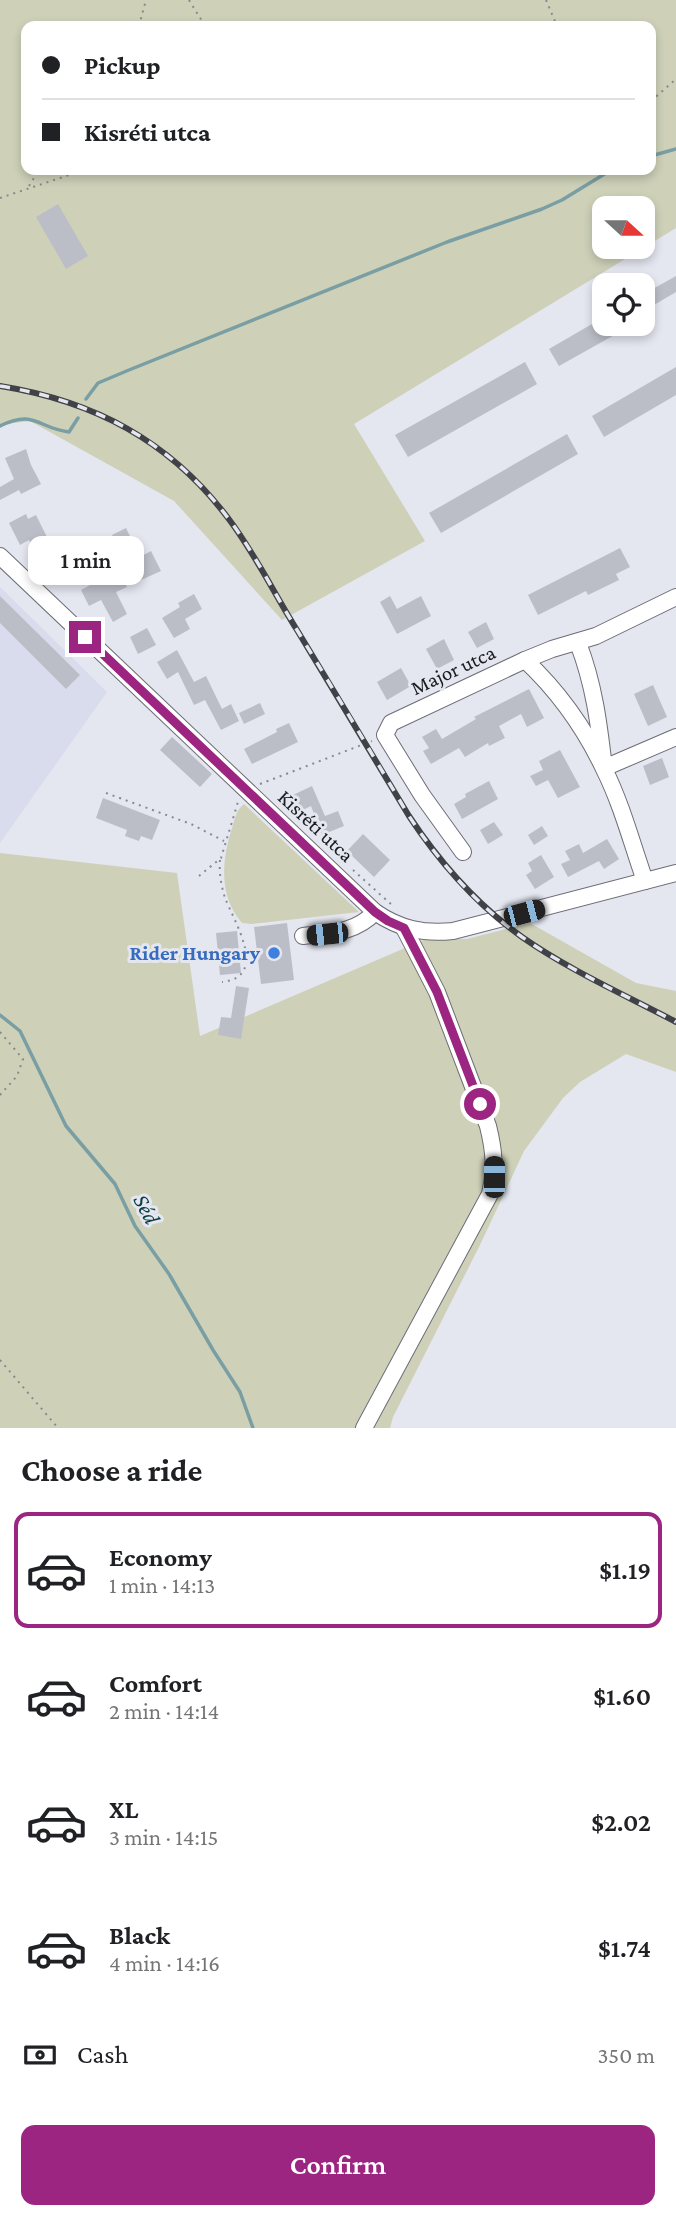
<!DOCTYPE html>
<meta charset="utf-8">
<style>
body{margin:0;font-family:"Crimson Pro",serif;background:#f6f6f6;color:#202124;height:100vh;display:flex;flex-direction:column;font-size:26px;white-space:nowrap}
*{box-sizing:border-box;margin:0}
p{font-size:23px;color:#757577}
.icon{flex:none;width:38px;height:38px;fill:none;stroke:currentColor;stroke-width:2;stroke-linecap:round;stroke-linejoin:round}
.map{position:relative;height:1428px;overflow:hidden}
.drawer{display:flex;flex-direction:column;background:#fff;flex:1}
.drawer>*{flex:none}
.hud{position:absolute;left:21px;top:21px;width:635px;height:154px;border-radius:14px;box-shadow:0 4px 10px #0003;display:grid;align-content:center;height:154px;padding:0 21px;background:#fff}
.needle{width:46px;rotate:111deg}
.tools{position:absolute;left:592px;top:196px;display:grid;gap:14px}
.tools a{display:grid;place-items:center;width:63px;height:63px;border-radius:14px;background:#fff;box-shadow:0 4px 10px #0003;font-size:35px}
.end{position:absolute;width:32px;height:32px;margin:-16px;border:9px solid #9b2580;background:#fff;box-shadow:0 0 0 4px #fff}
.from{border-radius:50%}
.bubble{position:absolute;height:49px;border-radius:14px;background:#fff;box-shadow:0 4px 10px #0003;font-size:23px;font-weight:600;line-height:49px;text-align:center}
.car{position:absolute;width:21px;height:42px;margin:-21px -10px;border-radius:9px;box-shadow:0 0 5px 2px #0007;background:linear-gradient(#222 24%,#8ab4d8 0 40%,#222 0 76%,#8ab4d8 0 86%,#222 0)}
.hud b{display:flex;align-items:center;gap:24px;height:66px;font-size:26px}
.hud b+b{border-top:2px solid #e0e0e0}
.hud i{width:18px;height:18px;background:#202124}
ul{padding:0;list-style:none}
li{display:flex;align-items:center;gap:21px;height:116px;margin:0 14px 10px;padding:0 7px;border:4px solid transparent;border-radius:14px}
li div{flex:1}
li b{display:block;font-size:26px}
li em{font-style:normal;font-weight:600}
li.active{border-color:#9b2580}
li>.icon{width:63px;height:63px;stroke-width:1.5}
h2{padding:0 21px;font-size:32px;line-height:84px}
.pay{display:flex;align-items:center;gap:18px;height:77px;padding:0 21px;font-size:26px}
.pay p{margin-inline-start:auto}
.button{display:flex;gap:14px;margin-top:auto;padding:14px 21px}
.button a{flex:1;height:80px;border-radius:14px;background:#9b2580;color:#fff;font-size:28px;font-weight:600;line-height:80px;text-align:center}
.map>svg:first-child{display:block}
.built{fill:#d8dced}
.green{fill:#ced1b8;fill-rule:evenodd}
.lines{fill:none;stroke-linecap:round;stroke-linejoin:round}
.stream{stroke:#799ea3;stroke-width:3.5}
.building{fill:#bcbec7}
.minor-casing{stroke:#6c6d76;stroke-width:18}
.path{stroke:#888a91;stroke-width:2;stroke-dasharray:2 5;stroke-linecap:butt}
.minor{stroke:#fff;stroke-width:16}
.rail-casing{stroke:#404247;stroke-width:6}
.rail{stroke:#e4e6f0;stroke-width:3.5;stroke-dasharray:10;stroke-linecap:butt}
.route{stroke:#9b2580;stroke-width:9}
.shop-dot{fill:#3f7fe0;stroke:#e4e6f0;stroke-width:2.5}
.labels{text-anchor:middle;stroke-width:6;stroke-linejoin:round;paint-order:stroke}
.street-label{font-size:21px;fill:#1b1c20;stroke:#e4e6f0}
.shop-label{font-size:21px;font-weight:bold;fill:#366cbe;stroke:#e4e6f0;text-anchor:end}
.water-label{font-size:23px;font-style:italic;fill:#0a3d41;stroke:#e4e6f0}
</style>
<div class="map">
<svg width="676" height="1428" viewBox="0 0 676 1428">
<rect width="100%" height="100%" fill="#e4e6f0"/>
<!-- built -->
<path class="built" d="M0 587 107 692 0 843Z"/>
<!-- green -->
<g class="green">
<path d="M0 0H676V228L354 424 425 541 282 620 174 501 30 421 6 424 0 428ZM26 26H651V170H26ZM604 208H642V247H604Z"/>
<path d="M244 804 359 912 252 924 242 923C218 895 222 860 232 828 235 819 236 810 244 804Z"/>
<path d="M0 853 177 873 200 1036 426 939H467L530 923 636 983 676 991V1072L626 1054 580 1082 563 1098 524 1151 480 1245 393 1417 390 1428H373L465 1258 503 1176 487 1200 364 1428H0Z"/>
</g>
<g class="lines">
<!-- stream -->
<g class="stream">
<path d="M651 156 676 149"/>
<path d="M86 399 98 383 129 370 447 242 542 209 562 200 611 170"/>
<path d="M0 426C35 409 37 428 69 432L78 418"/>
<path d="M0 1015 20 1031 66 1126 115 1184 135 1226 169 1274 213 1350 240 1392 253 1428"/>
</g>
</g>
<!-- building -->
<g class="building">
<path d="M58 204 88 256 66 269 36 217Z"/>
<path d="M676 276V292L642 312V295Z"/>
<path d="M604 317V324H634L559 366 549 349Z"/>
<path d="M525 362 537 384 408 457 395 435Z"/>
<path d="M676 367V395L604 437 592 416Z"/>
<path d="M567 434 578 454 441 533 429 513Z"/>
<path d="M26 449 31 465 41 484 21 494 19 490 0 500V487L14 479 5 458Z"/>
<path d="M26 514 28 519 36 515 49 541 56 538 65 557 43 568 29 540 20 545 9 523Z"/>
<path d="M126 528 140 557 151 551 161 571 141 580 132 563 128 565 112 535Z"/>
<path d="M620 548 630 567 616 574 619 580 588 595 586 591 538 615 528 595Z"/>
<path d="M118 570 127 587 116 592 127 614 113 622 101 600 89 606 81 590Z"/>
<path d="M194 594 202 609 185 619 190 629 174 638 162 618 180 607 178 603Z"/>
<path d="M0 596 80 675 66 689 0 623Z"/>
<path d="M390 596 397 609 421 596 431 616 397 634 380 602Z"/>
<path d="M486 622 494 639 477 648 468 632Z"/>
<path d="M147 628 156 645 138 654 130 637Z"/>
<path d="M444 639 454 660 437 669 426 649Z"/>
<path d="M177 650 194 682 206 676 222 709 231 704 239 721 221 730 205 700 194 705 178 672 167 679 157 662Z"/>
<path d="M401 668 411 686 387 700 377 682Z"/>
<path d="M653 685 667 717 648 726 634 694Z"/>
<path d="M529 689 544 718 527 727 521 714 499 726 505 738 489 746 488 743 465 757 459 748 431 764 423 751 429 748 422 737 436 729 442 739 476 719 474 717Z"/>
<path d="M260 703 265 714 244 724 239 713Z"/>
<path d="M289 723 298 742 252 764 244 749 277 732 276 729Z"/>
<path d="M172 737 212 774 200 787 160 750Z"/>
<path d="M560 750 580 787 558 798 548 780 536 786 530 776 543 770 539 761Z"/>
<path d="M662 758 669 777 650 785 643 766Z"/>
<path d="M489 781 498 799 462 819 454 804 466 797 465 794Z"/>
<path d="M312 786 325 816 338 811 344 826 322 835 311 806 301 811 293 795Z"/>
<path d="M103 798 160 820 152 840 141 836 139 841 125 836 127 830 96 818Z"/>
<path d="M494 822 503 835 488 844 480 830Z"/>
<path d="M542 826 548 836 534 845 528 835Z"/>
<path d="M363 834 390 860 374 877 347 851Z"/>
<path d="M607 839 619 859 604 869 599 861 568 877 561 864 570 860 565 851 579 844 583 853Z"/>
<path d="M541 855 554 877 535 889 526 875 532 871 528 863Z"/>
<path d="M287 923 294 980 261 984 254 927Z"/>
<path d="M237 931 241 973 220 975 216 933Z"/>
<path d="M236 986 249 988 241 1039 218 1035 221 1017 231 1018Z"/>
</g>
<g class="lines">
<defs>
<g id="minor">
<path d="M0 556 375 912C400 929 423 934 453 931L676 873"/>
<path d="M578 643C594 684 599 724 604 768L676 737"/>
<path d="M525 660C557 690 585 729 604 769 622 805 632 844 645 881"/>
<path d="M463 852 422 795 385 735 391 723 525 660 552 649 596 636 676 597"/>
<path d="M303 936C330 933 356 933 375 912"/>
<path d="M364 1428 490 1194C496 1170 494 1150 488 1126L437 992 404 928"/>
</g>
</defs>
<!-- minor casing -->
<use href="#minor" class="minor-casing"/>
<!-- path -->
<g class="path">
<path d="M189 0 205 26"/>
<path d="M546 0 557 26"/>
<path d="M139 26 146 0"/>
<path d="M651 101 676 79"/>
<path d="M651 155 657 157"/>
<path d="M29 186 39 170"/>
<path d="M0 198 84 170"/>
<path d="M260 784 372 741"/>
<path d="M106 793 191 824 224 841"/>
<path d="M220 860C219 873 221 885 225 898 235 923 269 977 222 982"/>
<path d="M353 870 393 906"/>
<path d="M199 876 221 858 238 802"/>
<path d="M0 1032 23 1059 17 1076 0 1095"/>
<path d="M0 1360 58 1428"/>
</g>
<!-- minor -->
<use href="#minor" class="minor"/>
<defs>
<path id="rail" d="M0 386C94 401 170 441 228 518 254 552 274 593 297 630 335 692 372 754 409 816 440 863 476 904 522 937 569 970 625 995 676 1022"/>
</defs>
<!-- rail casing -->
<use href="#rail" class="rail-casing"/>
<!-- rail -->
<use href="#rail" class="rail"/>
</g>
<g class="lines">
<!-- route -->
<path class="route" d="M85 637 375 912 388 921 404 928 437 992 480 1104"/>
</g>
<!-- markers -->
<circle class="shop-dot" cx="274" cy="953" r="7"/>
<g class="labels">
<!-- street labels -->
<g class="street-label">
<text transform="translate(453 670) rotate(-25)" y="7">Major utca</text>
<text transform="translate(316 826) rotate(43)" y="7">Kisréti utca</text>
</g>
<!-- shop labels -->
<g class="shop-label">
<text x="260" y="960">Rider Hungary</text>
</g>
<!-- water labels -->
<g class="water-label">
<text transform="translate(147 1209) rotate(62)" y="8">Séd</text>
</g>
</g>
</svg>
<div class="tools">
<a><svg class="needle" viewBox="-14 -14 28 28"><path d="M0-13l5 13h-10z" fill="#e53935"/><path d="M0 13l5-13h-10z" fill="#757577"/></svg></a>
<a><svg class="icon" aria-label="locate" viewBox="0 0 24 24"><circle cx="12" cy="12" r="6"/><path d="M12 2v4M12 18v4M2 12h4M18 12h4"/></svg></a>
</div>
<i class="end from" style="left:480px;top:1104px"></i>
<i class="end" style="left:85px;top:637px"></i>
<div class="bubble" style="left:28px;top:536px;width:116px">1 min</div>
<i class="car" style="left:524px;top:913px;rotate:75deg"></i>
<i class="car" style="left:327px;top:934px;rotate:264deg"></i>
<i class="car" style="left:494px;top:1177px;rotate:0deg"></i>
<div class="hud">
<b><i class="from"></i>Pickup</b>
<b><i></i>Kisréti utca</b>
</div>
</div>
<section class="drawer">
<h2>Choose a ride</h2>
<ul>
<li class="active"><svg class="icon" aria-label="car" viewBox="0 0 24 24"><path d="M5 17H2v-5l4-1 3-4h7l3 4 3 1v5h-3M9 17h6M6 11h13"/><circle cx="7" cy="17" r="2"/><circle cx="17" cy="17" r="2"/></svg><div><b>Economy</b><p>1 min · 14:13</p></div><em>$1.19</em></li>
<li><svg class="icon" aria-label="car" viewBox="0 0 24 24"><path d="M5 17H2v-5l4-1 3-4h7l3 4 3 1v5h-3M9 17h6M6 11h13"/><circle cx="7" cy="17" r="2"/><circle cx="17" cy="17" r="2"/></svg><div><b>Comfort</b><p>2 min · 14:14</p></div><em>$1.60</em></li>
<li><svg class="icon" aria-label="car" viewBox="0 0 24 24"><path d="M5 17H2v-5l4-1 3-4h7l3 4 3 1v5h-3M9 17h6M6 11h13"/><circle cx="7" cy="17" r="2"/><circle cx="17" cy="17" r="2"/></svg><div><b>XL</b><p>3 min · 14:15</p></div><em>$2.02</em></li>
<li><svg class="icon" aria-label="car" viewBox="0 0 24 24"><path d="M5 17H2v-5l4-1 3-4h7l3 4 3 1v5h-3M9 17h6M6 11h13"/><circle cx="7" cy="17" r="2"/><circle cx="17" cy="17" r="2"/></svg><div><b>Black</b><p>4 min · 14:16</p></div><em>$1.74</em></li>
</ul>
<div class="pay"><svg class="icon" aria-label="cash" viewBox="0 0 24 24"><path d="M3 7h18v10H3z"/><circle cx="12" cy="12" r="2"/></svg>Cash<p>350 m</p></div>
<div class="button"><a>Confirm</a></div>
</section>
